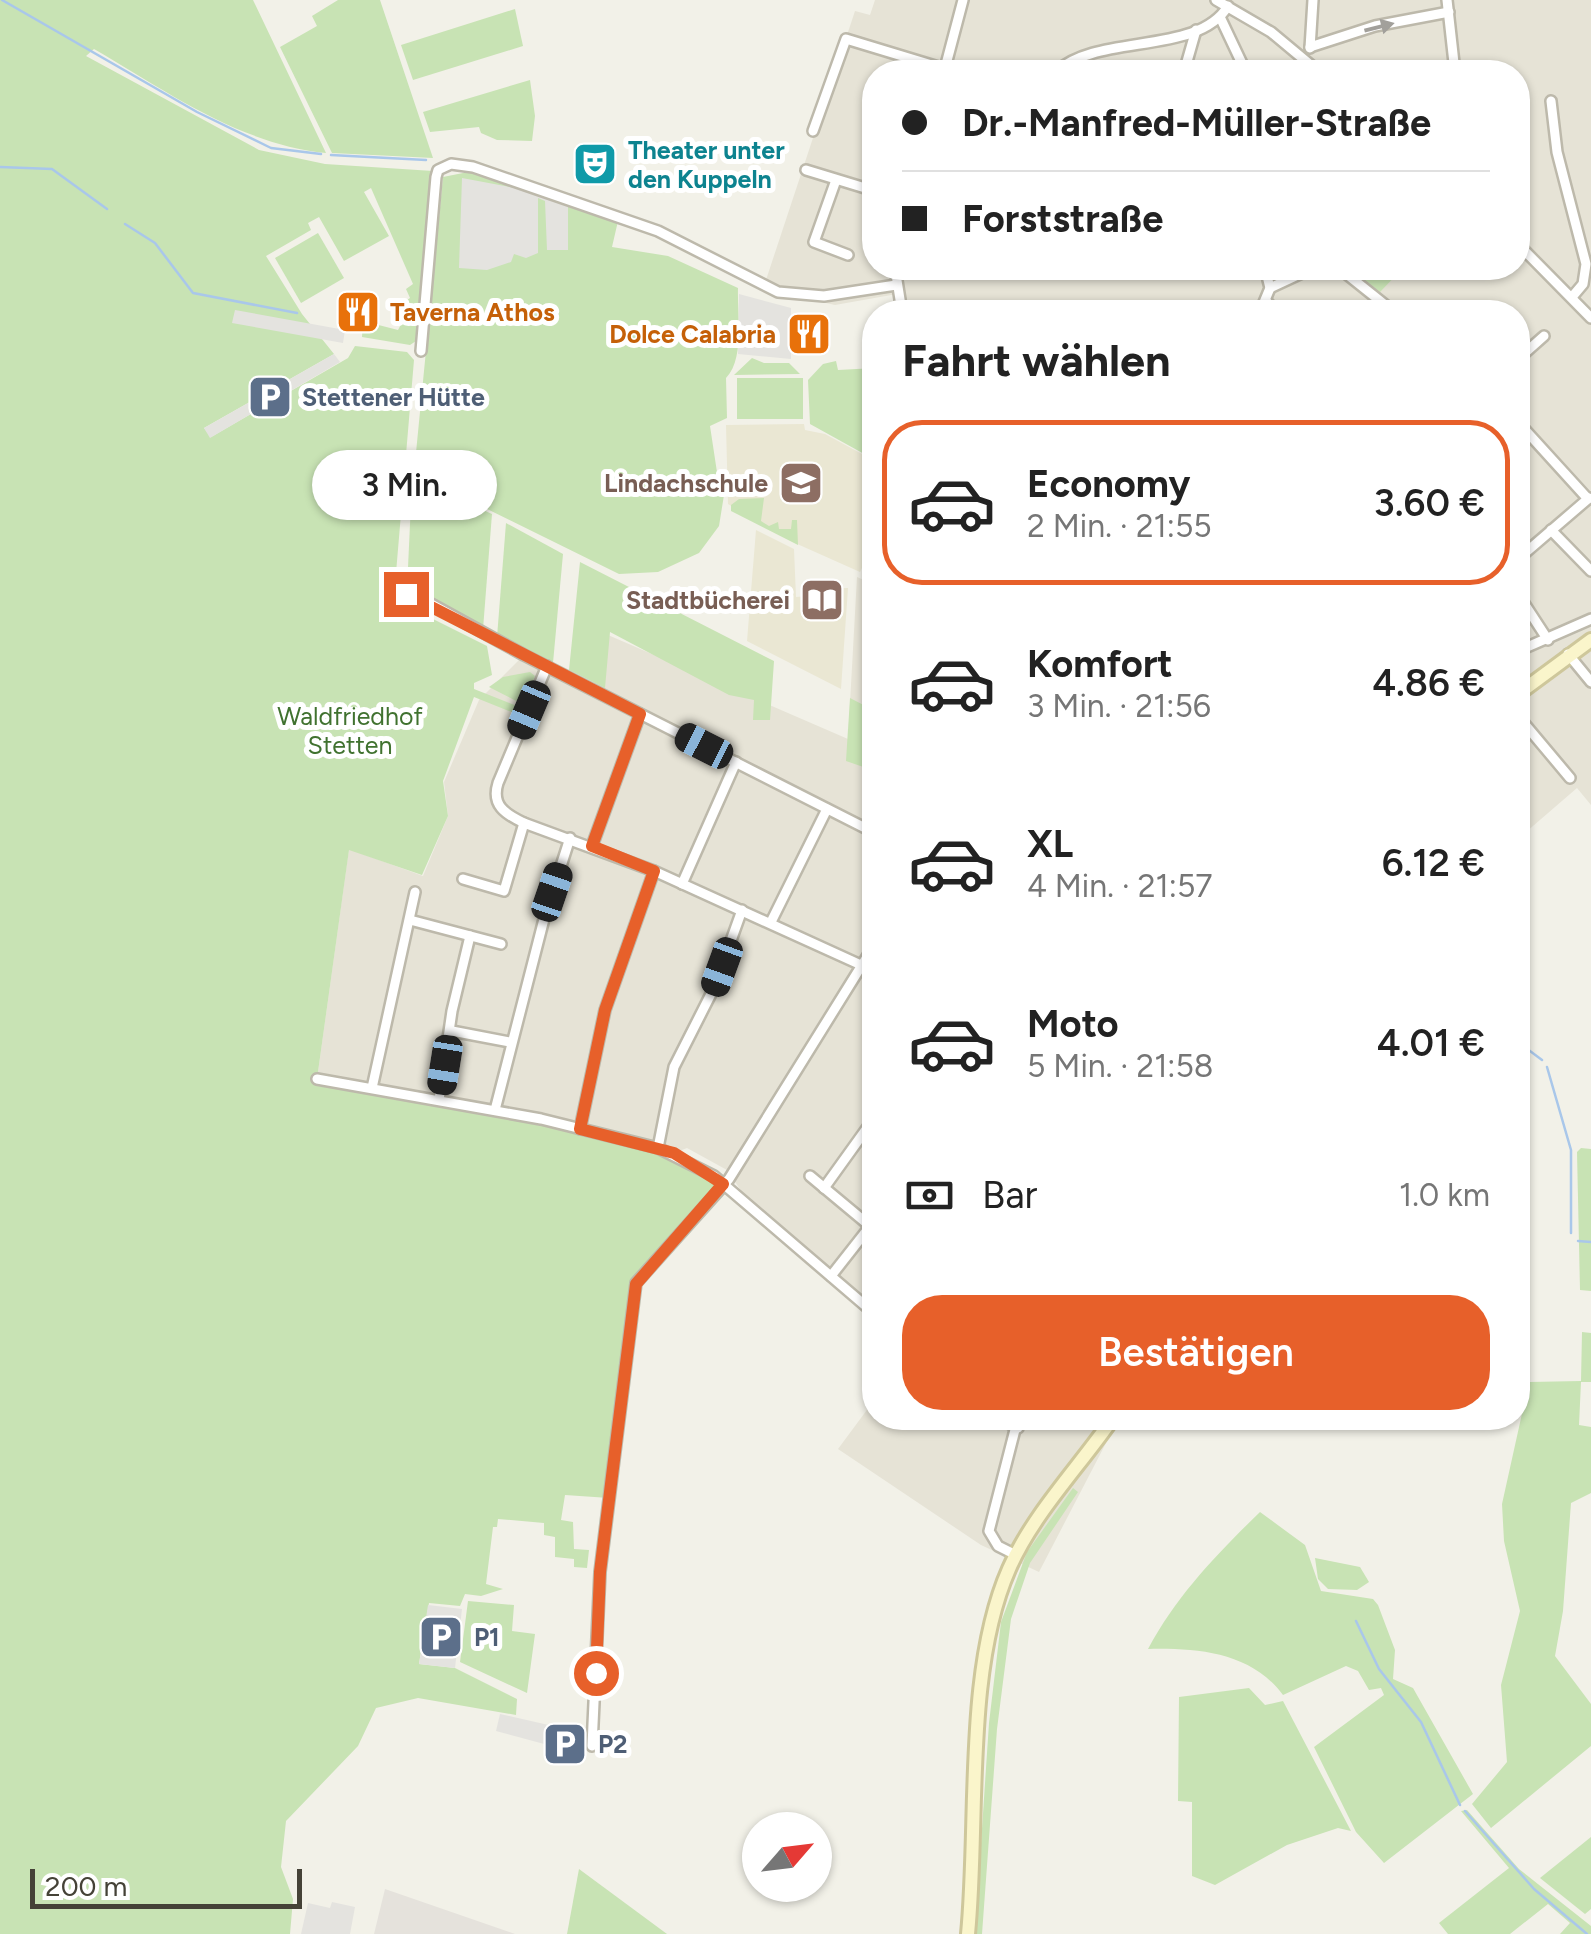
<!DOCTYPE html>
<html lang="de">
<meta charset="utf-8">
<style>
body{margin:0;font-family:Figtree,sans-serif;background:#f2f2f2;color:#222;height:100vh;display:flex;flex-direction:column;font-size:38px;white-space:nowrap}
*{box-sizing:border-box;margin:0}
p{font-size:32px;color:#767676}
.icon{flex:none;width:55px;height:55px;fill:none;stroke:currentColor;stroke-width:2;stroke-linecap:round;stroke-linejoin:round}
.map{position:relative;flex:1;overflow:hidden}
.sheet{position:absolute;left:862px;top:300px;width:668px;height:1130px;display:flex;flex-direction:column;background:#fff;border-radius:40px;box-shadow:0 2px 8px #0004}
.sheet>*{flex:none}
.hud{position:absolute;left:862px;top:60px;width:668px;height:220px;border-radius:40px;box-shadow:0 2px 8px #0004;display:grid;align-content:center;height:220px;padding:0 40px;background:#fff}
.needle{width:65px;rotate:62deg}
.buttons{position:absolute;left:742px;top:1812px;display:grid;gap:20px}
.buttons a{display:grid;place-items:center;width:90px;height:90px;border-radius:50%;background:#fff;box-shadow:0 2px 8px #0004;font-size:50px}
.scale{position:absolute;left:30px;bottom:25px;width:272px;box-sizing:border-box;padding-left:10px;border:5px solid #454237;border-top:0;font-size:28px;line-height:35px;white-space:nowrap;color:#454237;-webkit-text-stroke:8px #fff;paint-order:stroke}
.end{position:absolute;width:45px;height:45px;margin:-22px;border:12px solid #e7602a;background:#fff;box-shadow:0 0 0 5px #fff}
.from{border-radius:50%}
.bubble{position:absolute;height:70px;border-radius:35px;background:#fff;box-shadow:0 2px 8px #0004;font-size:32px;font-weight:600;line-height:70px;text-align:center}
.car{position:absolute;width:30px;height:60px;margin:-30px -15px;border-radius:12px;box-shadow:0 0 8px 2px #0007;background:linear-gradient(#222 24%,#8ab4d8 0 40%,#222 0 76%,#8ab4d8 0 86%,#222 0)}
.hud b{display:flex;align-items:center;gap:35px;height:95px;font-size:38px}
.hud b+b{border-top:2px solid #e0e0e0}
.hud i{width:25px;height:25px;background:#222}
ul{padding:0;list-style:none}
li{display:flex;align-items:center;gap:30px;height:165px;margin:0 20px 15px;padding:0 20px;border:5px solid transparent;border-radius:40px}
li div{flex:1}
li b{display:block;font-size:38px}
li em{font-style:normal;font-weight:600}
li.active{border-color:#e7602a}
li>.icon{width:90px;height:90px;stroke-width:1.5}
h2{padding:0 40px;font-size:45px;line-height:120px}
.pay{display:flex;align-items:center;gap:25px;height:110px;padding:0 40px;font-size:38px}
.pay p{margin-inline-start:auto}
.action{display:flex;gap:20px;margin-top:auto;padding:20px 40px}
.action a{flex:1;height:115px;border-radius:40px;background:#e7602a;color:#fff;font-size:40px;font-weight:600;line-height:115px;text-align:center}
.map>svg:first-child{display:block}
.residential{fill:#e6e3d6;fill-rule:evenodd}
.industrial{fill:#e5e2dc}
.education{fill:#eae7d3}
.green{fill:#c8e3b4}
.parking{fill:#e4e3df}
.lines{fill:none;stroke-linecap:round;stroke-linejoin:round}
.stream{stroke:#a9c7ea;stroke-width:2.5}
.street-casing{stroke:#bdb9ab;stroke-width:14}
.secondary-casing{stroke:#cec79b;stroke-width:18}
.street{stroke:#fff;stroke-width:9}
.secondary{stroke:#faf5cb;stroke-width:12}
.oneway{fill:#a2a09b}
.route{stroke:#e7602a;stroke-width:12}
.labels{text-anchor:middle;stroke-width:10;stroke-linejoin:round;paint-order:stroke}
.culture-label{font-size:25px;font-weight:bold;fill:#0d838f;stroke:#fff;text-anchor:start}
.food-label{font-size:25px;font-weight:bold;fill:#c56008;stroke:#fff;text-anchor:start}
.service-label{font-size:25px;font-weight:bold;fill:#4e5e75;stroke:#fff;text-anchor:start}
.education-label{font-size:25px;font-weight:bold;fill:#785e54;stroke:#fff;text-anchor:end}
.park-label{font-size:25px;fill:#40722f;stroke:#fff}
</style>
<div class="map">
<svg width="1591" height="1934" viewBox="0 0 1591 1934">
<rect width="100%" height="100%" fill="#f2f1e8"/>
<!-- residential -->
<g class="residential">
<path d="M875 0H1591V805L1577 788 1518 839V312H902L897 294 835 305 763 289 855 11 870 15ZM875 72H1518V268H875Z"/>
<path d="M857 577 875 585V1306L742 1192 727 1170 687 1148 674 1153 317 1079 349 849 423 876 448 816 444 782 479 700 524 655 592 689 608 635 848 739Z"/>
<path d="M875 1399V1418H1119L1039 1572 981 1545 838 1449Z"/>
</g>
<!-- industrial -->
<path class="industrial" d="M385 1889 515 1934H374Z"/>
<!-- education -->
<g class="education">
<path d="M804 424 805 430 825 434 875 461V569L864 564 860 572 795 543 728 504 726 425Z"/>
<path d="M756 530 794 549 796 597 809 596 810 589 848 588 841 689 747 641Z"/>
</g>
<!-- green -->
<g class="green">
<path d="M0 0H253L326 153C239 144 168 92 94 49L86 56 259 150 325 164 433 171 416 341 410 345 362 337 363 321 398 330 406 315 396 307 410 298 406 289 413 284 371 188 364 192 389 236 344 261 319 217 308 223 311 230 266 256 302 314 334 354 204 428 211 437 348 358 355 346 407 352 414 360 396 573 387 596 487 646 492 675 474 683V689L522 708 519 715 474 697 443 781 448 816 422 875 349 850 317 1079 658 1148 723 1184 636 1284 609 1498 565 1495 561 1520 573 1522 574 1549 589 1550 587 1568 574 1567V1559L555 1557V1537L544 1535V1523L498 1519 497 1527H493L486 1584 503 1589 481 1596 465 1594 460 1606 429 1603 419 1664 455 1668 517 1699 516 1715 418 1698 376 1708 358 1746 286 1821 281 1867 293 1899 290 1934H0Z"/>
<path d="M338 0H380L433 158 332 153 280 47 317 26 312 16Z"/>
<path d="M515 9 523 46 413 80 401 45Z"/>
<path d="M530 80 535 116 532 141 497 140 481 133 479 127 430 132 423 112Z"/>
<path d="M468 172 618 221 612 247 668 256 738 288C737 313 745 359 726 378L727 418 710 426 720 492 724 495 719 526 699 553 658 572 619 574 414 473 443 177Z"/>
<path d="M318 233 344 278 301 303 275 258Z"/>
<path d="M1349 268H1403L1380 292Z"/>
<path d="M752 358 764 363H789L800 374 734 375Z"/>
<path d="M836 361 838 370 875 368V460L810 424 808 380 823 364Z"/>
<rect x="737" y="378" width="66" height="41"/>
<path d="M416 480 492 514 483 629 407 589 412 481Z"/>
<path d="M764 498 761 521 769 526 778 522 779 529H791L792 520H797L798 545 731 511V505L739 499Z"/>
<path d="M506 523 563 554 553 663 497 637Z"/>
<path d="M580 562 774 661 770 720H753L754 700 729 695 610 632 605 688 569 670Z"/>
<path d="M530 672 535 676 524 705 489 687 503 677Z"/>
<path d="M850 698 875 711V771L846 761Z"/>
<path d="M1581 1148 1591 1149V1291L1580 1290 1577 1152Z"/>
<path d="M1582 1332 1591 1333V1382H1581L1579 1425 1591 1427V1493L1571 1503 1563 1611 1555 1656 1591 1704V1746L1491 1828 1472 1804 1507 1762 1501 1685 1520 1611 1504 1541 1502 1504 1529 1382 1581 1381Z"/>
<path d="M1073 1488 1078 1492 1030 1563 1011 1619 997 1729 982 1934H975L989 1723 1001 1622 1027 1552Z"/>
<path d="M1260 1512 1305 1545 1321 1591 1373 1599 1378 1605 1395 1650 1393 1679 1413 1688 1473 1794 1384 1863 1356 1832 1314 1747 1384 1695 1381 1688 1369 1690 1358 1671 1346 1666 1283 1695C1251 1652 1197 1648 1148 1649 1177 1595 1217 1554 1260 1512Z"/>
<path d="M1315 1558 1360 1567 1369 1582 1357 1590 1328 1589 1318 1579Z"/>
<path d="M468 1601 514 1605 512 1631 535 1634 527 1693 460 1662Z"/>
<path d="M1249 1688 1265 1705 1283 1701 1351 1831 1338 1828 1287 1845 1215 1885 1192 1876V1802L1178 1801 1179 1697Z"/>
<path d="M1467 1810 1519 1869 1591 1926V1934H1560L1570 1923 1548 1904 1510 1934H1448L1439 1923 1509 1868 1461 1811Z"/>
<path d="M1591 1837V1909L1585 1914 1540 1878Z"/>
<path d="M579 1869 667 1934H567Z"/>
</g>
<!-- parking -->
<g class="parking">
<path d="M462 178 515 188 568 206V250H547L545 201 538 198V253L526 258 514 254 511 262 487 270 459 268Z"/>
<path d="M739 294 791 308V359L738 354Z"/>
<path d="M235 310 345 330 343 343 232 323Z"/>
<path d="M334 354 340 362 210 438 204 428Z"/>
<path d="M428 1605 462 1609 455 1668 419 1664Z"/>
<path d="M500 1714 588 1734 585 1755 496 1731Z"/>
<path d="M332 1902 355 1907 350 1934H301L308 1903 330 1908Z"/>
</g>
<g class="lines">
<!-- stream -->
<g class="stream">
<path d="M2 0 197 112 271 148 321 154"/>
<path d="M331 155 426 160"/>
<path d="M0 167 52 169 107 209"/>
<path d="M125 224 155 243 193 293 297 313"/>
<path d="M1518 1042 1542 1060"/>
<path d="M1547 1067 1571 1150V1233"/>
<path d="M1578 1241 1591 1242"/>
<path d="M1356 1621 1379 1669 1421 1722 1460 1805"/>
<path d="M1465 1811 1534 1889 1587 1934"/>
</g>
<defs>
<g id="street">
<path d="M1216 0 1271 32 1319 72"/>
<path d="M1447 0 1455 72"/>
<path d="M1220 17 1246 72"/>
<path d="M1310 47 1375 26 1449 12"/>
<path d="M1310 48 1313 0"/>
<path d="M944 72 963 0"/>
<path d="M1056 72C1097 33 1198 56 1228 6"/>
<path d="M1184 72 1196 30"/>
<path d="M1551 101 1557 152 1586 264 1583 284 1572 297"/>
<path d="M813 131 846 39 945 69"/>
<path d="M806 170 875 191"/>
<path d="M836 180 814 242 848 255"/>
<path d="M1518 244 1591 318"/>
<path d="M895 268 902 312"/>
<path d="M1339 268 1394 312"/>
<path d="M1270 288 1313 268"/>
<path d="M1266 301 1277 312"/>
<path d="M1260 312 1270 288 1265 268"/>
<path d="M421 351 436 177 438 170 451 164 473 167 658 231 778 292 824 296 896 285"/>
<path d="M1518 359 1544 336"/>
<path d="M1518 422 1588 499"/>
<path d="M1551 530 1591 571"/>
<path d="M1518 559 1589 498"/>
<path d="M402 588 524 655 875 833"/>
<path d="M1518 594 1548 640"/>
<path d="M1518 651 1591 619"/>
<path d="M1568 654 1591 682"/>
<path d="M547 666 498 783C491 805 505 814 524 823L654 871 861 965"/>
<path d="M1518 716 1570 778"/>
<path d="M592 846 640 714"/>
<path d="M463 879 504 891 524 823"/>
<path d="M682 884 736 762"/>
<path d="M410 920 501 944"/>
<path d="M771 922 827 809"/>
<path d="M452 1031 510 1042"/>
<path d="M317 1079 541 1119 658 1148 714 1176 875 1314"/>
<path d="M372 1088 415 892"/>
<path d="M439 1100 452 1011 470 936"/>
<path d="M495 1110 544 919 570 838"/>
<path d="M580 1129 605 1010 654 871"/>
<path d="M658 1148 674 1067 714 988 742 910"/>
<path d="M810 1176 870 1226"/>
<path d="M824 1188 875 1117"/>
<path d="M831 1276 875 1220"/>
<path d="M998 1418 1018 1428"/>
<path d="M1016 1555 998 1546 989 1531 1018 1418"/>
<path d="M592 1746 600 1572 636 1283 729 1179 875 944"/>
</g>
<g id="secondary">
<path d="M1518 694 1591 640"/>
<path d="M968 1934C979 1822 964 1671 1009 1569 1033 1514 1079 1467 1113 1418"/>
</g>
</defs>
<!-- street casing -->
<use href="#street" class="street-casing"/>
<!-- secondary casing -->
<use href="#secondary" class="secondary-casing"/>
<!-- street -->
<use href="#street" class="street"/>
<!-- secondary -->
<use href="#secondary" class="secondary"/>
</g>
<!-- one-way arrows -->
<defs><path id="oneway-solid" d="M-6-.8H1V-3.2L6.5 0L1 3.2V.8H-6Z" transform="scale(2.5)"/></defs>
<use class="oneway" href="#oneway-solid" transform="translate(1379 27) rotate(-14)"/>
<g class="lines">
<!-- route -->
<path class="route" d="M406 594 640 714 592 846 654 871 605 1010 580 1129 674 1153 723 1184 636 1284 600 1572 596 1673"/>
</g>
<!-- icons -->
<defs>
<symbol id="theatre-square" viewBox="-11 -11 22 22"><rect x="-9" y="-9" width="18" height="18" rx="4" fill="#0f9aa8" stroke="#fff"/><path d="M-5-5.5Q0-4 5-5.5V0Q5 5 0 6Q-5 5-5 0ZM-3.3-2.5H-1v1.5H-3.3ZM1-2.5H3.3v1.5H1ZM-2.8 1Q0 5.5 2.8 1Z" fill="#fff"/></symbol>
<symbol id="restaurant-square" viewBox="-11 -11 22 22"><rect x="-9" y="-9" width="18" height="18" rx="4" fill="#e8710a" stroke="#fff"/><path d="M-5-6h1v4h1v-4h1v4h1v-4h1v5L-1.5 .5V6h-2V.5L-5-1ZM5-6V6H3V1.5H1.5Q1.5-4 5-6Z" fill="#fff"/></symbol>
<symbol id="parking-square" viewBox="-11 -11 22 22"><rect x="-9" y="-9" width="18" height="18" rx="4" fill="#5c6f8a" stroke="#fff"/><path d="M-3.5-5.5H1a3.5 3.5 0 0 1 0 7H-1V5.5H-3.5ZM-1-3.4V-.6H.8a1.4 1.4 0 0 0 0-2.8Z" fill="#fff"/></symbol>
<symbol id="school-square" viewBox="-11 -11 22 22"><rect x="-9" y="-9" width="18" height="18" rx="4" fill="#8d6e63" stroke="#fff"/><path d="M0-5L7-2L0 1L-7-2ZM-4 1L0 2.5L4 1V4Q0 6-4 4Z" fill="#fff"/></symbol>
<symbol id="library-square" viewBox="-11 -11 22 22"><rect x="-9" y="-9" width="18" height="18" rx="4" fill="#8d6e63" stroke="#fff"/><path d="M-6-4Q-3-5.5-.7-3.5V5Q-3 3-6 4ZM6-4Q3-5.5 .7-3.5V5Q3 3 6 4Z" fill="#fff"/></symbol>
</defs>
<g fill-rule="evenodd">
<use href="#theatre-square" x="570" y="139" width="50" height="50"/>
<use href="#restaurant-square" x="333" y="287" width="50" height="50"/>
<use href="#restaurant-square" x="784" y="309" width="50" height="50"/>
<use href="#parking-square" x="245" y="372" width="50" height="50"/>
<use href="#school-square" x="776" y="458" width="50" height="50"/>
<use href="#library-square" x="797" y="575" width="50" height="50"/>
<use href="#parking-square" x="416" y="1612" width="50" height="50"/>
<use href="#parking-square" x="540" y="1719" width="50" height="50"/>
</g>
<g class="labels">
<!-- culture labels -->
<g class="culture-label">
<text x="628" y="159">Theater unter<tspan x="628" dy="29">den Kuppeln</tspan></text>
</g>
<!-- food labels -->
<g class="food-label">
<text x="390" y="321">Taverna Athos</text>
<text x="776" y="343" text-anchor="end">Dolce Calabria</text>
</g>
<!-- service labels -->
<g class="service-label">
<text x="302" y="406">Stettener Hütte</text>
<text x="474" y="1646">P1</text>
<text x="598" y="1753">P2</text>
</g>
<!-- education labels -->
<g class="education-label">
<text x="768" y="492">Lindachschule</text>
<text x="790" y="609">Stadtbücherei</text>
</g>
<!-- park labels -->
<g class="park-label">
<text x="350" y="725">Waldfriedhof<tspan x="350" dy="29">Stetten</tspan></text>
</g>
</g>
</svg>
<div class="buttons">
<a><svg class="needle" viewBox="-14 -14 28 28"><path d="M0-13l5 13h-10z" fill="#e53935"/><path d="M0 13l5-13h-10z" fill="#767676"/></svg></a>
</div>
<div class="scale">200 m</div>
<i class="end from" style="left:596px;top:1673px"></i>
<i class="end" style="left:406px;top:594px"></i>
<div class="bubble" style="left:312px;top:450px;width:185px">3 Min.</div>
<i class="car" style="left:529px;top:710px;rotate:203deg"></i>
<i class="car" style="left:704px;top:746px;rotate:297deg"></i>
<i class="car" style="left:552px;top:892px;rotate:19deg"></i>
<i class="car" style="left:722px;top:967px;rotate:200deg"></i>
<i class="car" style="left:445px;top:1065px;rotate:189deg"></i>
<div class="hud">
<b><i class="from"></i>Dr.-Manfred-Müller-Straße</b>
<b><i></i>Forststraße</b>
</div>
<section class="sheet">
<h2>Fahrt wählen</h2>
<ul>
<li class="active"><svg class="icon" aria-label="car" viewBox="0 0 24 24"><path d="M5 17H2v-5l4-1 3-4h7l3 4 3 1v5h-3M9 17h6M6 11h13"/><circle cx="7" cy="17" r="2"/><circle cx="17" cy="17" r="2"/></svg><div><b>Economy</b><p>2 Min. · 21:55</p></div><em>3.60 €</em></li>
<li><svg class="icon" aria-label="car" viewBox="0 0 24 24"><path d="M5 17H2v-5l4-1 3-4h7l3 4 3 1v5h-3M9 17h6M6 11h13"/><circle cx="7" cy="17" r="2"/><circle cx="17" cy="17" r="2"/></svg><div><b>Komfort</b><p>3 Min. · 21:56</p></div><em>4.86 €</em></li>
<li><svg class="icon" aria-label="car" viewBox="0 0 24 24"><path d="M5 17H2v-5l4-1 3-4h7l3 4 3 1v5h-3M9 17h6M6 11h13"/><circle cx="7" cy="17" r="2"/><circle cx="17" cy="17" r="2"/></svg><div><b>XL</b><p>4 Min. · 21:57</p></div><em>6.12 €</em></li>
<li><svg class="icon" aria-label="car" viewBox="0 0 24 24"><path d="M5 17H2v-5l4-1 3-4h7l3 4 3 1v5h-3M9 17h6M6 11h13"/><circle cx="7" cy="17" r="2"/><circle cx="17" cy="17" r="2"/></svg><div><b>Moto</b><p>5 Min. · 21:58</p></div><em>4.01 €</em></li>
</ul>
<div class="pay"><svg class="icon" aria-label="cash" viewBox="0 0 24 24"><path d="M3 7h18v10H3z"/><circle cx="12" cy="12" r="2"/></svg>Bar<p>1.0 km</p></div>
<div class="action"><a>Bestätigen</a></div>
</section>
</div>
